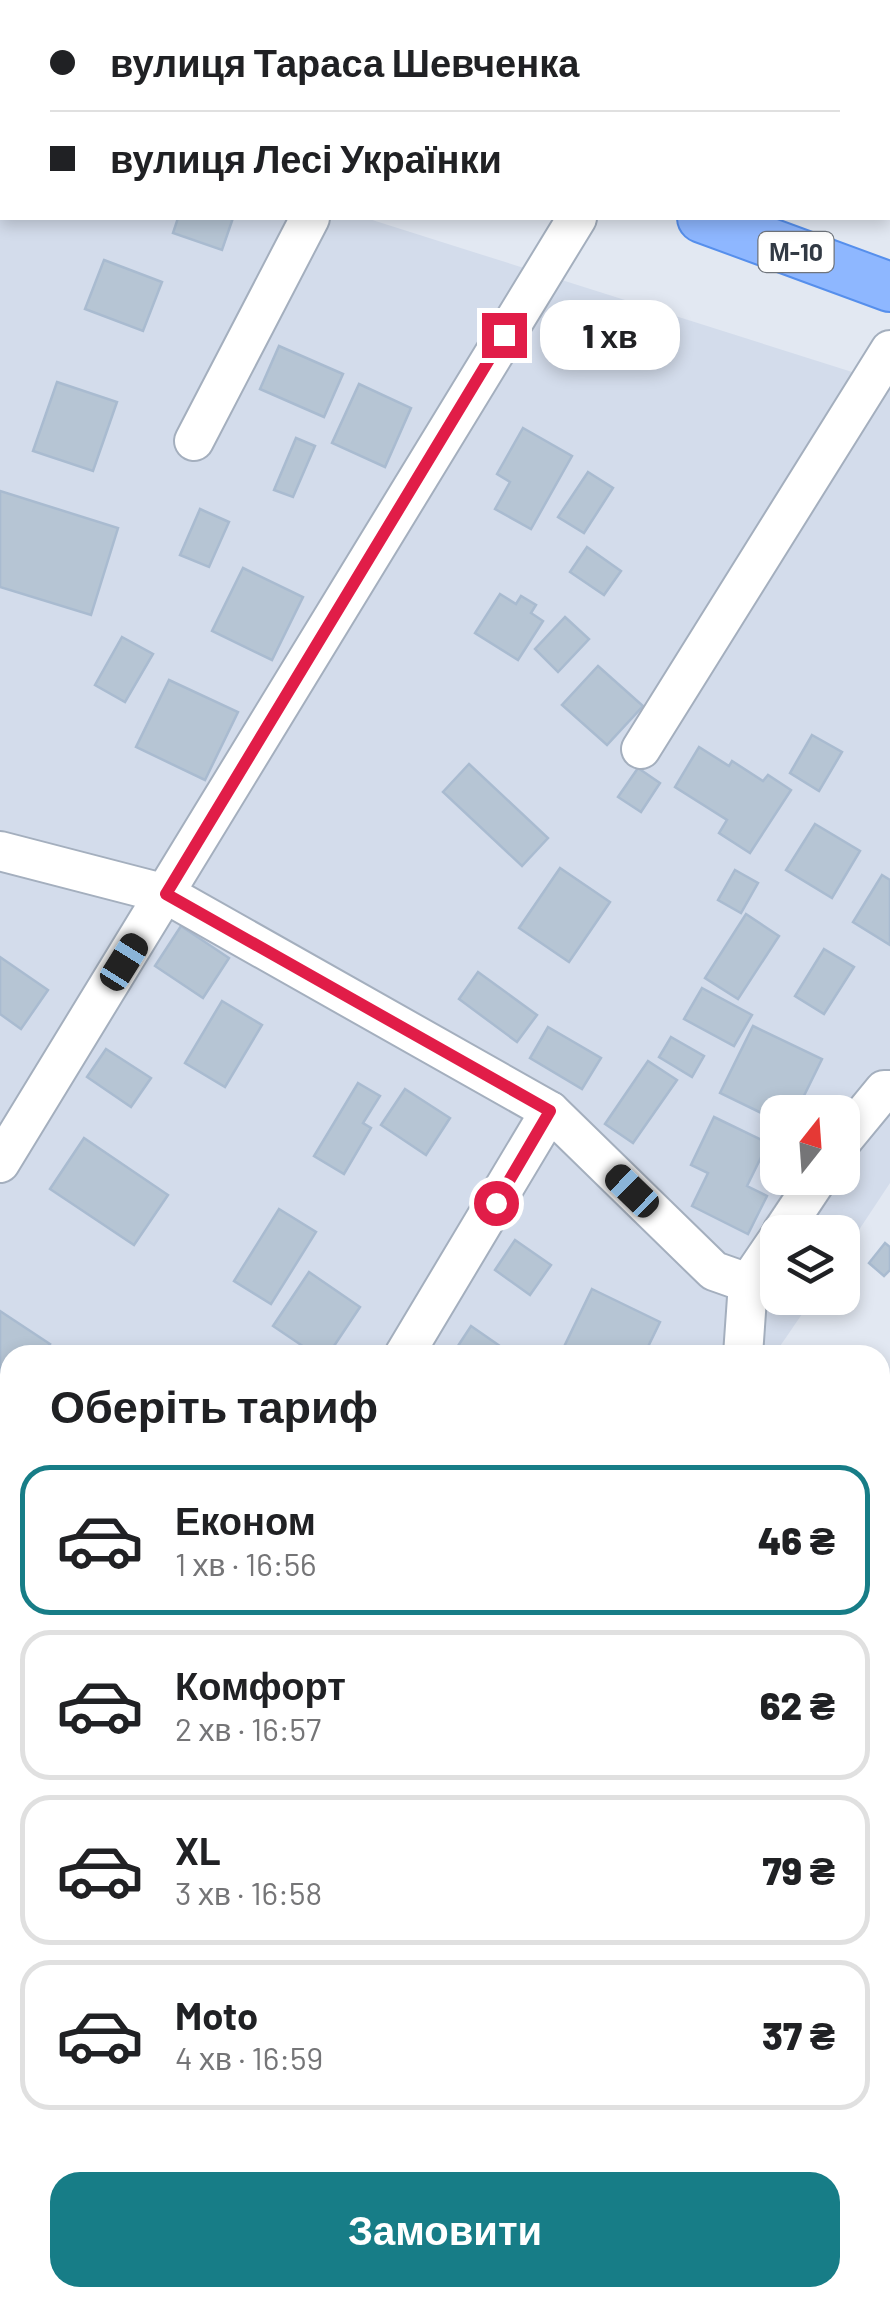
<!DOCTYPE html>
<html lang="uk">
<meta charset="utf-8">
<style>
body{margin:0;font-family:Barlow,sans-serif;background:#f2f2f2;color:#202124;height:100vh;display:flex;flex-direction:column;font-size:38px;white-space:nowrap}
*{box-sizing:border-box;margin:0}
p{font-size:32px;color:#757577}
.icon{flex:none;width:55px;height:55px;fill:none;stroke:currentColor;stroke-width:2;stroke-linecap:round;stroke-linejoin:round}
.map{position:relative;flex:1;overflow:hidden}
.details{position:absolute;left:0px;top:1345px;width:890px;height:962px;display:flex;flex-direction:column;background:#fff;border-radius:30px 30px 0 0;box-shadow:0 5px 15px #0003}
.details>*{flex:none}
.banner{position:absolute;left:0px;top:0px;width:890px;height:220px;box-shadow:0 5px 15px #0003;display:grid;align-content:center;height:220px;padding:0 50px;background:#fff}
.needle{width:65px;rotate:17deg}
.buttons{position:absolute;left:760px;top:1095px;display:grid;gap:20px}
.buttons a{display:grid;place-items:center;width:100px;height:100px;border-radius:20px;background:#fff;box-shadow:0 5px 15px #0003;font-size:50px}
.end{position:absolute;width:45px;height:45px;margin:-22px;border:12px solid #e11d48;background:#fff;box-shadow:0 0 0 5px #fff}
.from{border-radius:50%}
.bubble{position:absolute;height:70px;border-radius:30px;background:#fff;box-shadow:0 5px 15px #0003;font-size:32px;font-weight:800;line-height:70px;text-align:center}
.car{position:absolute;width:30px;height:60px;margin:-30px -15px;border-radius:12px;box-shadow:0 0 8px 2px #0007;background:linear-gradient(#222 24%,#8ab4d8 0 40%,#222 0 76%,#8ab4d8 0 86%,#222 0)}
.banner b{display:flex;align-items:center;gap:35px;height:95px;font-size:38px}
.banner b+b{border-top:2px solid #e0e0e0}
.banner i{width:25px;height:25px;background:#202124}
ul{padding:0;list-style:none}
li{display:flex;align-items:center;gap:30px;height:150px;margin:0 20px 15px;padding:0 30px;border:5px solid #e0e0e0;border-radius:30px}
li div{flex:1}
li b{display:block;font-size:38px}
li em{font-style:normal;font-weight:800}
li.on{border-color:#177d87}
li>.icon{width:90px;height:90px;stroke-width:1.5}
h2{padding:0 50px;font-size:45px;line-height:120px}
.cta{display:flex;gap:20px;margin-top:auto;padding:20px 50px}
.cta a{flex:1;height:115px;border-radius:30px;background:#177d87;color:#fff;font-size:40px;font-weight:800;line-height:115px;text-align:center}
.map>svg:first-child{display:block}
.residential{fill:#d3dceb;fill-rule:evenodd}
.garden{fill:url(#garden-furrows)}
.building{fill:#b6c5d4;stroke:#a9bbd0;stroke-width:2.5}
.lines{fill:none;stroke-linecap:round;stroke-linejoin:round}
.minor-casing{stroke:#a4afbe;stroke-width:42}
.major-casing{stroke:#568fec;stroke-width:52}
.minor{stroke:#fff;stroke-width:38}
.major{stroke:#8eb7ff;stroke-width:48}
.route{stroke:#e11d48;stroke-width:12}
.labels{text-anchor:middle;stroke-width:9;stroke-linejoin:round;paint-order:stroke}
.shield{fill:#fff;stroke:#70757c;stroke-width:2.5}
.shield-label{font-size:25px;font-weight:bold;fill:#323a44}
</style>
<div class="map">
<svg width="890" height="2306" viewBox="0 0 890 2306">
<defs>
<pattern id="garden-furrows" width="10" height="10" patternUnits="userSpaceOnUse" patternTransform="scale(2.5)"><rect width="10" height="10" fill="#c0a6ea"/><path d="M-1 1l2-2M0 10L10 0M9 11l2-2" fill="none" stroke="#9d88bf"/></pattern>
</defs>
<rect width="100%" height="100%" fill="#e2e8f2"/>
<!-- residential -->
<g class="residential">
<path d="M339 0H783L780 2Z"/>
<path d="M0 111 2 218H366L890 384V1183L843 1254 842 1232H778V1298H813L774 1355H10V2298H477L471 2306H0ZM778 1112H842V1178H778Z"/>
</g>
<!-- garden -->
<g class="garden">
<path d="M880 1632 890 1639V2115L880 2133Z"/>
<path d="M487 2298H823L819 2306H482Z"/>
</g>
<!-- building -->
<g class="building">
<path d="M178 218H233L222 250 173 233Z"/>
<path d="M104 260 162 282 143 331 85 309Z"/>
<path d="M279 346 343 374 324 417 260 389Z"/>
<path d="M57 382 117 402 93 471 33 451Z"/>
<path d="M359 384 411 408 385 467 332 443Z"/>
<path d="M523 428 572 456 531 529 495 509 510 482 497 474Z"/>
<path d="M296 438 315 446 293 497 274 490Z"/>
<path d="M588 472 613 488 584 533 558 517Z"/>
<path d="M0 491 118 528 91 615 0 587Z"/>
<path d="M200 509 229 522 209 567 180 555Z"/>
<path d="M587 547 621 571 604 595 570 572Z"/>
<path d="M243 568 303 597 272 660 212 631Z"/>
<path d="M500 594 516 604 521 596 536 605 531 613 543 621 518 660 475 633Z"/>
<path d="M565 617 589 639 558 672 535 649Z"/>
<path d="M122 637 153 654 125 702 95 685Z"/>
<path d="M598 666 643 706 607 745 562 705Z"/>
<path d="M169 680 238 712 205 780 136 747Z"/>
<path d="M812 735 842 752 819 791 790 773Z"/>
<path d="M699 747 729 766 732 761 763 781 768 775 791 790 750 853 719 833 727 820 675 787Z"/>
<path d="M469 764 548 838 522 866 443 792Z"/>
<path d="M638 768 660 783 641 812 618 797Z"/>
<path d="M815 824 860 851 832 898 786 870Z"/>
<path d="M560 868 610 902 569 962 519 928Z"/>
<path d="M735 870 758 883 741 913 718 900Z"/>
<path d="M882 875 890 880V945L853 922Z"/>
<path d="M746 914 779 936 738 999 705 978Z"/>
<path d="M181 926 229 958 203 998 155 966Z"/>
<path d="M824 949 854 967 824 1014 795 996Z"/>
<path d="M0 957 48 990 21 1029 0 1014Z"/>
<path d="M478 972 537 1015 517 1042 459 999Z"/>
<path d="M702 988 752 1015 734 1046 684 1019Z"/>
<path d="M222 1001 262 1025 225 1087 185 1063Z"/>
<path d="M753 1026 822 1059 796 1112H778V1121L720 1093Z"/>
<path d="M548 1027 601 1058 582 1089 530 1058Z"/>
<path d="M671 1037 704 1056 692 1077 659 1057Z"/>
<path d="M106 1049 151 1078 131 1107 87 1077Z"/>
<path d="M648 1061 677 1080 633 1143 605 1124Z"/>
<path d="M358 1083 380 1096 363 1123 371 1128 344 1174 314 1156Z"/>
<path d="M405 1089 450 1118 426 1155 381 1125Z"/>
<path d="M714 1117 768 1143 747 1186 767 1196 748 1234 692 1206 708 1173 691 1165Z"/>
<path d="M84 1138 168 1195 134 1245 50 1189Z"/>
<path d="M279 1209 316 1232 271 1304 234 1281Z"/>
<path d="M515 1240 551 1265 530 1295 495 1270Z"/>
<path d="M885 1243 890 1247V1270L884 1276 869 1263Z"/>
<path d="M309 1272 360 1307 328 1355H316L273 1326Z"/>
<path d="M592 1289 660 1322 644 1355H560Z"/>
<path d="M0 1311 50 1344 42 1355H10V1386L0 1380Z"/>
<path d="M471 1326 513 1355H458L454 1352Z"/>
<path d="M10 1688V1734L0 1745V1699Z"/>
<path d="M0 1839 10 1845V1860L0 1878Z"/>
<path d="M10 2185V2234L0 2226V2199Z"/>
<path d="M0 2272 10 2279V2298H20L14 2306H0Z"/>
<path d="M211 2298H239L253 2306H206Z"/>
</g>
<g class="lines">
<defs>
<g id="minor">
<path d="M469 0 472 2"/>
<path d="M412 2 414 0"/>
<path d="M822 2 825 0"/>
<path d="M194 441 310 218"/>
<path d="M641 749 890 350"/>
<path d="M0 851 166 894 550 1111 714 1271 748 1283"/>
<path d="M842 1141 884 1090H890"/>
<path d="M0 1163 577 218"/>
<path d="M782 1232 818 1178"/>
<path d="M404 1355 550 1111"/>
<path d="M743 1355 748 1283 778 1239"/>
<path d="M0 2007 10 1992"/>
<path d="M155 2306 160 2298"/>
</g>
<g id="major">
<path d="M57 0 65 2"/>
<path d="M702 218 890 287"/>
</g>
</defs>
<!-- minor casing -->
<use href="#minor" class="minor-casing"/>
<!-- major casing -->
<use href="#major" class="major-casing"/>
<!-- minor -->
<use href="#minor" class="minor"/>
<!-- major -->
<use href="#major" class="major"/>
</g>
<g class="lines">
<!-- route -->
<path class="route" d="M496 1203 550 1111 166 894 504 335"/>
</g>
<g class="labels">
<!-- shield labels -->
<rect class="shield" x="758.5" y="232" width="75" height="40" rx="8"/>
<g class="shield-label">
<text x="796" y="261">М-10</text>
</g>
</g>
</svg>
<div class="buttons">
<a><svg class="needle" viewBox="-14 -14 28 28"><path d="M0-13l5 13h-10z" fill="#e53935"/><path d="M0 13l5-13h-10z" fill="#757577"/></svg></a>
<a><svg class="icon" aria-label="layers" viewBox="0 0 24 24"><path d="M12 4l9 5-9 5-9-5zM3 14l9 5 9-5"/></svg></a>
</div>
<i class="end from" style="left:496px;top:1203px"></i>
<i class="end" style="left:504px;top:335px"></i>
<div class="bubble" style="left:540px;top:300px;width:140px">1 хв</div>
<i class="car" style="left:124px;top:962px;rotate:32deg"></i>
<i class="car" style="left:632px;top:1191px;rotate:314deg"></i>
<div class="banner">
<b><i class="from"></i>вулиця Тараса Шевченка</b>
<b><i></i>вулиця Лесі Українки</b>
</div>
<section class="details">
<h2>Оберіть тариф</h2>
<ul>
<li class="on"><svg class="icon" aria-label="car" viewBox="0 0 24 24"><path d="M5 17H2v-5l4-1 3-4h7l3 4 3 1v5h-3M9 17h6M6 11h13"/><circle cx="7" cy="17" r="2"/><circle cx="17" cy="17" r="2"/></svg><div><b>Економ</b><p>1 хв · 16:56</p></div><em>46 ₴</em></li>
<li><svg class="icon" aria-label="car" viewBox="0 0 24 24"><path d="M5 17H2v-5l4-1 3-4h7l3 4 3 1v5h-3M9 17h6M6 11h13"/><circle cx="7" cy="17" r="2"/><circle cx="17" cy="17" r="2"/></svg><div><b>Комфорт</b><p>2 хв · 16:57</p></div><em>62 ₴</em></li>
<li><svg class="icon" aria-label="car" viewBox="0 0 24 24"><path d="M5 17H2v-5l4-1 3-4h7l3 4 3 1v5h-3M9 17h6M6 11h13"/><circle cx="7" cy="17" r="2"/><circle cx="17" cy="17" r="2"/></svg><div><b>XL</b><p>3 хв · 16:58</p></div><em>79 ₴</em></li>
<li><svg class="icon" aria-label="car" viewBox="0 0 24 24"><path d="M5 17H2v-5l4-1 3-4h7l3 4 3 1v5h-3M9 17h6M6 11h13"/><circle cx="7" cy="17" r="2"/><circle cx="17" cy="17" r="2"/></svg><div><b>Moto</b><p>4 хв · 16:59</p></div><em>37 ₴</em></li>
</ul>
<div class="cta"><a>Замовити</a></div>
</section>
</div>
